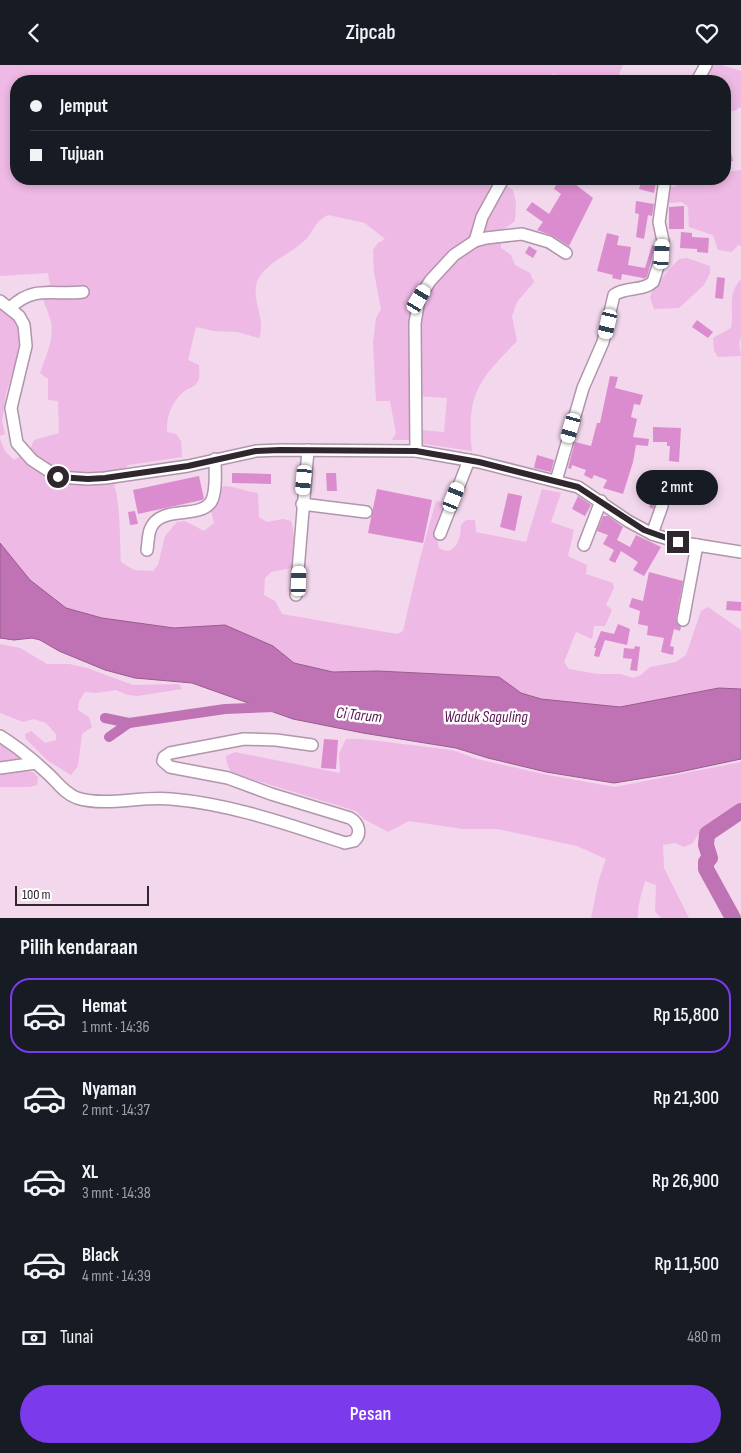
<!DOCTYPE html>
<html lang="id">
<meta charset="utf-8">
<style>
body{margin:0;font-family:"Sofia Sans Condensed",sans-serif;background:#242831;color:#f1f3f6;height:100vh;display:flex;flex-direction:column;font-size:19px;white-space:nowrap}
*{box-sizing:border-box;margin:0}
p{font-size:16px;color:#9ea1a6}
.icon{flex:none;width:28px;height:28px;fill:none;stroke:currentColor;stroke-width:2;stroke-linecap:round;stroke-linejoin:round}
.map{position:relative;height:853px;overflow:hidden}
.panel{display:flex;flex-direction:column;background:#171b24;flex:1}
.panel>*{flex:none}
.top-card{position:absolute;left:10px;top:10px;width:721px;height:110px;border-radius:20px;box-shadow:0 2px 8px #0003;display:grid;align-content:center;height:110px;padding:0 20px;background:#171b24}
.scale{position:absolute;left:15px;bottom:12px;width:134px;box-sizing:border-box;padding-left:5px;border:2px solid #30262e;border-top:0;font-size:14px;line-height:18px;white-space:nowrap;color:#30262e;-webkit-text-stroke:4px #fff;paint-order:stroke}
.end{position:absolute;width:22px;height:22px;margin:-11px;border:6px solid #30262e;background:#fff;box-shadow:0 0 0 2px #fff}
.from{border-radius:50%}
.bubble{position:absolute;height:35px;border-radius:18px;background:#171b24;box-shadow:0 2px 8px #0003;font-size:16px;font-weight:600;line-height:35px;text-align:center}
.car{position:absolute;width:15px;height:30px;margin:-15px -8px;border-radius:6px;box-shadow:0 0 4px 1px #0007;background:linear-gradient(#fff 24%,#345 0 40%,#fff 0 76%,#345 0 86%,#fff 0)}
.top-card b{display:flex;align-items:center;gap:18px;height:48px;font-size:19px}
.top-card b+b{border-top:1px solid #363941}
.top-card i{width:12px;height:12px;background:#f1f3f6}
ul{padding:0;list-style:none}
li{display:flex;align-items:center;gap:15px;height:75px;margin:0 10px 8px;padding:0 10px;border:2px solid transparent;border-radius:20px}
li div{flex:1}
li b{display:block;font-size:19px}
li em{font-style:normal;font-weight:600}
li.current{border-color:#7c3aed}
li>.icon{width:45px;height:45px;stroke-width:1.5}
h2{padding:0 20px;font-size:22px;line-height:60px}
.pay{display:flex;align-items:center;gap:12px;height:55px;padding:0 20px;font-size:19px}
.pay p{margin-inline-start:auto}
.action{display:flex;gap:10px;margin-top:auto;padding:10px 20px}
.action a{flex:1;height:58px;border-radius:30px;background:#7c3aed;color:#fff;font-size:20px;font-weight:600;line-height:58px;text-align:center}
header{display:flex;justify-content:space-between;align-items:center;height:65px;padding:0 20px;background:#171b24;font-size:22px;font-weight:600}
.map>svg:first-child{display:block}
.green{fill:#eeb9e4}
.water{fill:#c073b4;stroke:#955c8c}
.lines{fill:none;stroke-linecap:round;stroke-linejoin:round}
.canal{stroke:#c073b4;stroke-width:10}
.river{stroke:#c073b4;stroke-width:16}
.building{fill:#db8cce}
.minor-casing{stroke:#af96aa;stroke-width:14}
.minor{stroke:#fff;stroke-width:11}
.route{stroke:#30262e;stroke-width:6}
.labels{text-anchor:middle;stroke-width:5;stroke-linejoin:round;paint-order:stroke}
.water-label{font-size:16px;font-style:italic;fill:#5b1553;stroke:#fff}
</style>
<header><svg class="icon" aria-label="back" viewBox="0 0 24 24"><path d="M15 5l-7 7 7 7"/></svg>Zipcab<svg class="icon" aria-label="heart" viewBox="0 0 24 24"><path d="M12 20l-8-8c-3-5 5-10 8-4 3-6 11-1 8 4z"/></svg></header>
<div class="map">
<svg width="741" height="853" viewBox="0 0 741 853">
<rect width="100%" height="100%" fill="#f2d7ed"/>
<!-- green -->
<g class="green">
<path d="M0 0H623L616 16H575L553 9 546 12 544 16H16V114H496L513 125 516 137 515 156 500 167 501 183 511 190 515 200 530 208 534 217 517 237 512 251 517 276C479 315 466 328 472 386L418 378 420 365 444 367 447 333 415 331 411 375H392L396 368 390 336H376L373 279 376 253 381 244 374 207 373 185 378 178 385 174 365 158 328 150C312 158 315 167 303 177 289 190 259 201 256 221 253 239 266 255 259 273L237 267 214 266 196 262 188 295 199 300C199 306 201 314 196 319 194 322 189 323 186 325 172 335 166 351 167 367L176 369 181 376 182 392 128 400 114 421C120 431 120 481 121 497L134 505 153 506 158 500 165 471 177 457 185 456 204 466 214 458 210 442 219 422C231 419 245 427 258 428L259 452 267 457 283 454 291 456C296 472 294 487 292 503L271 507 265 513 264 530 275 536 282 549 397 569 403 566 419 497 436 436 447 439 438 463 437 474 439 483C455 493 461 473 461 460L466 455H475L476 467 526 477 542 424 561 428 551 457 574 465 568 491 587 500 586 509 613 518 614 523 606 540 612 545 605 561H594L592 574 576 567 564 597 569 604 597 609H621L633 613 641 610 650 602 676 597 686 590 701 546 708 542 741 565V624L719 623 620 642 581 640 541 634 521 628 499 612 378 606 333 607 294 598 273 581 225 560 174 563 102 553 66 543 30 515 0 478V374L5 386 14 395 30 385 34 375 59 368 58 336 48 335V314L40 308C46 291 54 275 51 257 48 245 42 235 40 222L50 220 48 208 0 211Z"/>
<path d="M712 0H722L741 6V42L734 46 725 45V16H703Z"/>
<path d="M741 105V181L738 180 732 187 718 185 713 170 689 162 688 142 682 137 669 138 666 133 667 122H673L691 114H725V107Z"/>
<path d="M687 193 710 201V208L704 220 679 243 654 244 650 232 655 221 679 194Z"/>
<path d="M741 214V270L739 279 741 291 718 292 714 286 713 273 731 263C735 245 726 230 741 214Z"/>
<path d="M0 243 16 256 21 279 6 329 2 356 5 369 0 371Z"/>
<path d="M0 579 20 583 47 599H69L87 603 133 620 179 619 182 624 137 631 128 630 116 625 96 628 85 627 79 636 78 645 89 652 92 662 82 669 78 701 71 710 47 695 26 674 25 669 31 666 45 678 56 675V669L46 658 33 654 23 657 0 648Z"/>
<path d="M346 674H362L452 685 477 694 548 710 615 722 741 697V738C728 746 717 760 702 763L693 778 684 782 675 778 663 780 664 803 689 853H661L655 846 656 820 645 816C642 828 637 841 638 853H591L599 814 606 794 577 781 497 764H463L409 756 388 767 364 754 356 746 231 708 227 698 226 691 235 687 340 708 339 689Z"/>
<path d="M0 675 19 691 17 694 0 698Z"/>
<path d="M27 706 33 707 38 712 37 720 29 722H0V709Z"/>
</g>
<!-- water -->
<path class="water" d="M0 478 30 515 66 543 102 553 174 563 225 560 273 581 294 598 333 607 378 606 499 612 521 628 541 634 620 642 719 623 741 624V694L675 708 614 718 546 707 488 693 456 683 363 668 293 654 192 618 135 613 105 605 59 586 40 575 32 573 14 575 0 573Z"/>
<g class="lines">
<!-- canal -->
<g class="canal">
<path d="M105 653 129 658 225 644 274 642"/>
<path d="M109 672 129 658"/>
</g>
<!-- river -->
<path class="river" d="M733 853 706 804V797L710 793 706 780 707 769 741 746"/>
</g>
<!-- building -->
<g class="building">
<path d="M725 74H728L733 96 725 98Z"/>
<path d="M549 114H579L575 119 593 133 569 181 553 171 537 165 543 157 526 145 532 137 549 149 561 129 554 124 556 120Z"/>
<path d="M642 114 656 117 654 128 639 124Z"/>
<path d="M636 136 654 139 652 151 648 150 644 174 636 172 639 149 635 148Z"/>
<path d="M684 141V164H669V142Z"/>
<path d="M681 167 692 168V172L709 173 708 188 697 187V184L680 183Z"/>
<path d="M607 168 619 171 617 180 631 182 628 200 645 203 652 180 655 181 647 212 643 214V213L622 209 621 215 612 213 613 210 597 206Z"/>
<path d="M529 181 537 186 533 193 525 188Z"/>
<path d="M717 212 725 213 723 234 715 233Z"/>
<path d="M697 255 713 267 708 273 692 262Z"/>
<path d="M610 311 618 312 615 323 643 330 640 340 634 339 631 352 637 354 633 372 649 374 648 381 636 380 633 397 623 429 603 423 607 415 594 410 592 414 584 410 586 405 572 400 571 404 568 403 575 377 591 381 597 358H600Z"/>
<path d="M653 362 681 363 679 397 669 396 670 381H667V377H653Z"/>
<path d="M537 390 554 395 551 407 534 403Z"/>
<path d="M232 408 271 409V419L232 418Z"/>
<path d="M326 408H336L337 426H327Z"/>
<path d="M199 411 204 434 202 435 138 449 133 425Z"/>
<path d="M674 412 682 414 683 427 674 425Z"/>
<path d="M377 424 432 435 423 478 368 468Z"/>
<path d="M643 426 654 432 662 434 657 436 653 444 649 442 651 439 639 433Z"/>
<path d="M508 428 522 431 515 466 500 462Z"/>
<path d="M578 431 591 440 585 451 572 444Z"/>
<path d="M135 446 138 459 130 460 128 447Z"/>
<path d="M603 451H608L623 462 617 475 630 482 636 470 661 482 644 511 633 505 638 497 621 486 615 498 609 495 614 485 603 479 608 470 597 466Z"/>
<path d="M649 507 683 516 676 554 681 562 680 566 674 564 670 581 674 582 673 590 661 587 664 573 647 570 648 561 638 559 640 546 629 542 632 533 643 536Z"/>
<path d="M727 536 741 537V546L726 545Z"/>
<path d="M618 559 630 564 627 580 605 575 599 592 594 591 596 583H594L601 566 614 569Z"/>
<path d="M635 581 640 582 637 606 630 605 632 594 623 593 624 583 634 584Z"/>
<path d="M324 674 338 675 336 704 321 703Z"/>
</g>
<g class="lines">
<defs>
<g id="minor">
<path d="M697 16 706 0"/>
<path d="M475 176 482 152 503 114"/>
<path d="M0 236 19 251 24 260 25 270 26 281 11 343 17 378 32 395 58 412 88 414 105 413 188 401 256 386 280 385 416 386 479 397 578 422 628 456 652 469 678 477 741 487"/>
<path d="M10 243C35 219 54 231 83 227"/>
<path d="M416 386 415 258 419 234 430 216 454 190 475 176 486 173 522 169 549 177 566 188"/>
<path d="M556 416 583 323 603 277 614 230C626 221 642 227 653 217L662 189 663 176 659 157 665 114"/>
<path d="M302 439 366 447"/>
<path d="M440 469 469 395"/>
<path d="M652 469 662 441"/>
<path d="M584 480 601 436"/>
<path d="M147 485C148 479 148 471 150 465 159 439 198 455 211 437 217 427 215 405 215 394"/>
<path d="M296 530 308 385"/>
<path d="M683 555 697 480"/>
<path d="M0 671C16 681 31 693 45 706 56 715 63 728 77 733 107 742 140 731 171 734 231 739 287 759 345 778L354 776C362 769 359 758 350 753L271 729 228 713 170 702 163 696 164 692 170 688 244 674 276 675 312 680"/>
<path d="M0 703 36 698"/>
</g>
</defs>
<!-- minor casing -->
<use href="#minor" class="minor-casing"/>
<!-- minor -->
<use href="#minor" class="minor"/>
</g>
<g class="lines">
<!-- route -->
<path class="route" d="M58 412 88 414 105 413 188 401 256 386 280 385 416 386 479 397 578 422 644 465 678 477"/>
</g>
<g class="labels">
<!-- water labels -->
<g class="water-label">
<text transform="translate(359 649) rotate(6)" y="6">Ci Tarum</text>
<text x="486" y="657">Waduk Saguling</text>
</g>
</g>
</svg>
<div class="scale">100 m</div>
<i class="end from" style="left:58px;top:412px"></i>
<i class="end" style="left:678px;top:477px"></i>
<div class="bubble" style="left:636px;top:405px;width:82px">2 mnt</div>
<i class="car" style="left:662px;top:189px;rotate:4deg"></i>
<i class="car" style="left:419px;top:234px;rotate:31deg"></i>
<i class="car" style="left:608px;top:259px;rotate:193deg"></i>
<i class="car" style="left:571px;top:363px;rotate:196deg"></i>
<i class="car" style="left:304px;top:415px;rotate:185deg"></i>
<i class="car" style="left:454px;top:432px;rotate:22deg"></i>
<i class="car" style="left:299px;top:516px;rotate:2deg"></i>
<div class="top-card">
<b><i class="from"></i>Jemput</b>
<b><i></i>Tujuan</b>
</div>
</div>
<section class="panel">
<h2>Pilih kendaraan</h2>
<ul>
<li class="current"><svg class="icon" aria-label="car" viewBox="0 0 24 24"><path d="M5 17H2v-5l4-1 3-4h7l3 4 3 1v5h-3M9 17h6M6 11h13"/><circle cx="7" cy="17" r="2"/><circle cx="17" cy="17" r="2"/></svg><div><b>Hemat</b><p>1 mnt · 14:36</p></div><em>Rp 15,800</em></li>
<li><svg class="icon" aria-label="car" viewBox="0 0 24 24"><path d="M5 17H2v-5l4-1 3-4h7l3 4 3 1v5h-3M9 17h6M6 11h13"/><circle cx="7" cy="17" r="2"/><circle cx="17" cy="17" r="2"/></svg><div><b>Nyaman</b><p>2 mnt · 14:37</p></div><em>Rp 21,300</em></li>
<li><svg class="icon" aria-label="car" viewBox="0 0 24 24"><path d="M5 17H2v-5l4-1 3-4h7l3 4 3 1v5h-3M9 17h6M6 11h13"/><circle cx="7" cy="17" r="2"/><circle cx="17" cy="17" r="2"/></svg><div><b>XL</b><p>3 mnt · 14:38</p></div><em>Rp 26,900</em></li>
<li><svg class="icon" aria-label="car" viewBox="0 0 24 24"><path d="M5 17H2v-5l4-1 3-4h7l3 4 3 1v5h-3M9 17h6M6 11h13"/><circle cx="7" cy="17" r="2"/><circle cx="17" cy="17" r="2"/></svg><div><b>Black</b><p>4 mnt · 14:39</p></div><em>Rp 11,500</em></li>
</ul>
<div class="pay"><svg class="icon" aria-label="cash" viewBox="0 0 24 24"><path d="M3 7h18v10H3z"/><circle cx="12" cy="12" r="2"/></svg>Tunai<p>480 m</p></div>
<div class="action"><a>Pesan</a></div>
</section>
